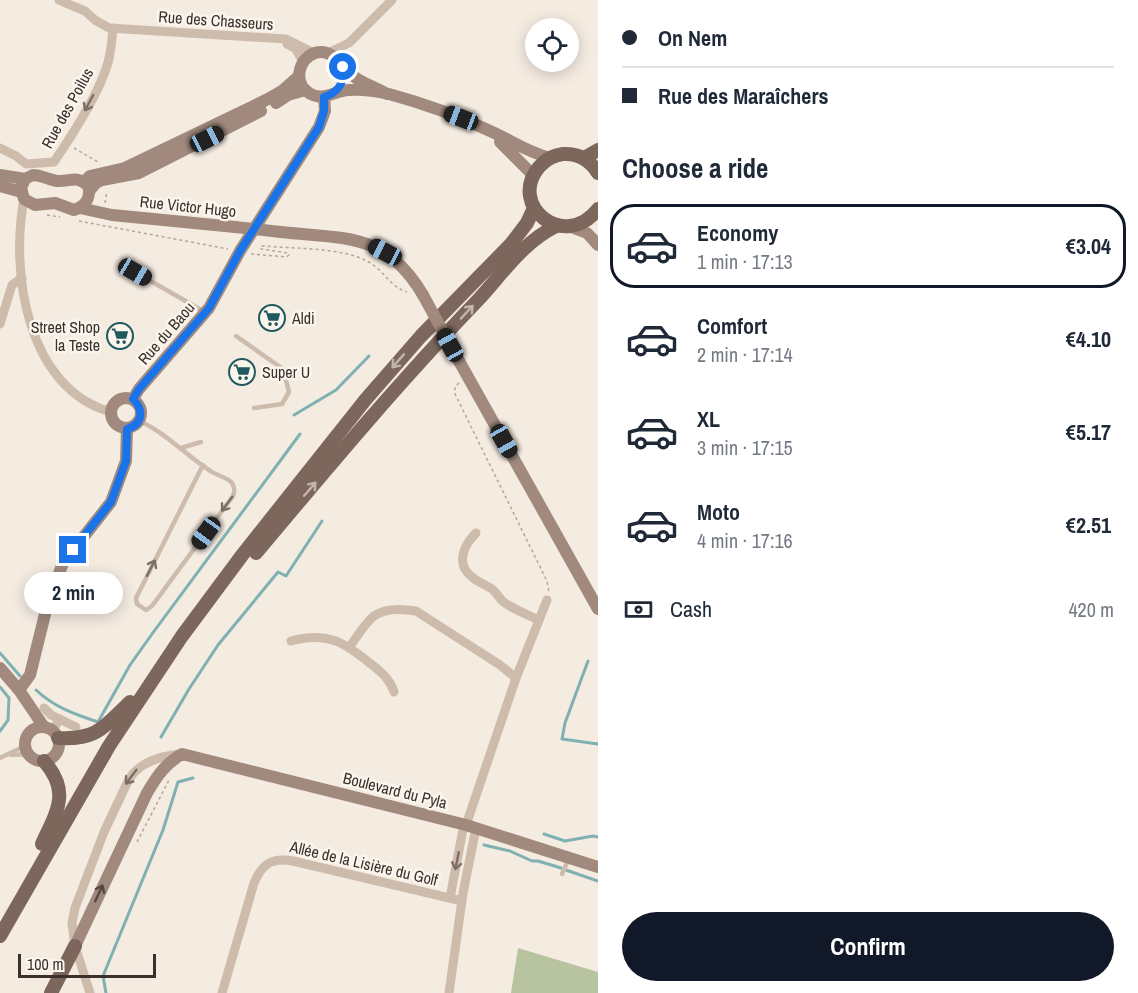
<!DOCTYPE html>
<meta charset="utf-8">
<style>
body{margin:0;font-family:"Archivo Narrow",sans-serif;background:#f6f6f7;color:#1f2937;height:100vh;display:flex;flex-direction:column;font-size:22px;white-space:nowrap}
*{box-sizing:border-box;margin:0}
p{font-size:20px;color:#747a83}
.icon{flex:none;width:33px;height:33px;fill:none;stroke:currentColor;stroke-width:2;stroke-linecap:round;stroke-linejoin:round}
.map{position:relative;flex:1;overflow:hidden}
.details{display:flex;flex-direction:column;background:#fff;width:540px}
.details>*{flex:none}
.guide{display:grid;align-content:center;height:132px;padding:0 24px;background:#fff}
.buttons{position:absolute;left:525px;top:18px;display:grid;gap:12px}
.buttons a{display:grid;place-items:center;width:54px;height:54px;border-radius:50%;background:#fff;box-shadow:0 3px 15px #0003;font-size:30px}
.scale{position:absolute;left:18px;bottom:15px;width:138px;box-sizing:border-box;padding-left:6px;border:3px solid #3b302b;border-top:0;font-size:16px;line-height:21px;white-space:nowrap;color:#3b302b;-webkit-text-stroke:4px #fbf5ee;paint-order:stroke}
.end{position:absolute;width:27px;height:27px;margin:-14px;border:8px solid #1a73e8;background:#fff;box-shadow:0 0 0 3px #fff}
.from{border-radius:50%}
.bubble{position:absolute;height:42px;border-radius:21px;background:#fff;box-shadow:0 3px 15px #0003;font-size:20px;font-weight:800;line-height:42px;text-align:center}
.car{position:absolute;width:18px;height:36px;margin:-18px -9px;border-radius:8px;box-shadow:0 0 4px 2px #0007;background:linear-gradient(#222 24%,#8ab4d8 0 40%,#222 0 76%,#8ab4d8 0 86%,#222 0)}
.guide b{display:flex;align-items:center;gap:21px;height:57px;font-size:22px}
.guide b+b{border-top:2px solid #e0e1e3}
.guide i{width:15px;height:15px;background:#1f2937}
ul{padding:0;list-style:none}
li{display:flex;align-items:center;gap:18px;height:84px;margin:0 12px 9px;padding:0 12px;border:3px solid transparent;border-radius:24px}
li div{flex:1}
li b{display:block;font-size:22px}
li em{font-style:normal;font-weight:800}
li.current{border-color:#111827}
li>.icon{width:54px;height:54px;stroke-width:1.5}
h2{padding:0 24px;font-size:27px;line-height:72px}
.pay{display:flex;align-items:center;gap:15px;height:66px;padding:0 24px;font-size:22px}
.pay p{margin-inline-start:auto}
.action{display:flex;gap:12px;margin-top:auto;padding:12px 24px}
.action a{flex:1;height:69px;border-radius:36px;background:#111827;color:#fff;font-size:24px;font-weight:800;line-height:69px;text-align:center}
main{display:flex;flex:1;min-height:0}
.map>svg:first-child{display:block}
.green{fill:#b8c4a0}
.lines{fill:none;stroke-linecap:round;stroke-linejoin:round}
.stream{stroke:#7fb0b2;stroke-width:3}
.path{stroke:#b9a596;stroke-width:1.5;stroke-dasharray:3 3;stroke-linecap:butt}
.lane{stroke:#cdbbac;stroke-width:4.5}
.street{stroke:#cdbbac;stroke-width:9}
.secondary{stroke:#a18a7d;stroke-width:12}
.primary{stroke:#7d675c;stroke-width:14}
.secondary-bridge{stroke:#a18a7d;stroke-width:12}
.oneway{stroke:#7d6f65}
.oneway2{stroke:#c2b5ac}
.oneway3{stroke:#544640}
.route{stroke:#1a73e8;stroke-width:8}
.labels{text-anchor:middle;stroke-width:5;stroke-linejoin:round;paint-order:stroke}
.street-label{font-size:16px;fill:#3b302b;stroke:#fbf5ee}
.poi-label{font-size:16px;fill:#3b302b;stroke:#fbf5ee;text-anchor:start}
</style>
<main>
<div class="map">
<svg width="598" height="993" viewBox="0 0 598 993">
<rect width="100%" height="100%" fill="#f4ebe1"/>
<!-- green -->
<path class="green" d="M518 948 598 972V993H511Z"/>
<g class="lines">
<!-- stream -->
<g class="stream">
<path d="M294 415 336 390 369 356"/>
<path d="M0 653 20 676"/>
<path d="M588 661 565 723 562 739 598 744"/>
<path d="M0 687 9 698 8 720 0 731"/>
<path d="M36 690C54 707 74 714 98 722L130 665 152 634 300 434"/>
<path d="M161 737 189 689 218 645 278 572 286 576 322 521"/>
<path d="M544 834 565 841 593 836 598 837"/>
<path d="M484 845 510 851 532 861H538L561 868"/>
<path d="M566 870 598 881"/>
<path d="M106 993 103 976 163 830 178 782 193 778"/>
</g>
<!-- path -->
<g class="path">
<path d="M74 148 98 162"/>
<path d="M105 203 107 191"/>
<path d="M47 215 60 217"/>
<path d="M79 221 228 249"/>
<path d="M251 254 286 257 289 255 288 253 261 249V246H264C295 249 339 247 367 261 383 269 390 287 407 292"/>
<path d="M459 383 455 387V394L547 581 549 592"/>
<path d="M137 842 169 780"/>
</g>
<!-- lane -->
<g class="lane">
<path d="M135 272 203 311"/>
<path d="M236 336 283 369 289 392 282 404 254 408"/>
<path d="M139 421C167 433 186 456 212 472 218 476 227 477 232 483 235 488 235 491 233 496L152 606 146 610 137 604 136 598 203 465"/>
<path d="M181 448 201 442"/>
<path d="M11 755 28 754"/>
<path d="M0 758 25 746"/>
<path d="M562 874 568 860"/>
</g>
<!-- street -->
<g class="street">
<path d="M59 0 85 11 95 20 109 28 286 39 314 53"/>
<path d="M287 44 296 49 303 62"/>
<path d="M328 53 349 43 392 0"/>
<path d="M0 148 16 156 26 164 54 162C71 137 98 94 107 66 111 54 112 40 113 28"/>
<path d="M24 199C10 272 27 389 111 412"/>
<path d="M0 324 12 285 22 278"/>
<path d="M476 533C464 545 455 564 472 577 478 582 486 585 492 589 497 593 500 600 505 603 515 610 528 615 539 620"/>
<path d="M291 641C327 631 344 642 371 664 382 673 390 679 394 692"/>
<path d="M350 646C357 637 365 623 374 616 385 608 404 609 416 611L500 665 516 678"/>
<path d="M44 708 51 715 76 727"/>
<path d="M52 731 60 719"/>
<path d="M466 825 516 678 547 600"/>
<path d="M450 898 464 824"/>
<path d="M90 993 75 946 72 923 75 908 104 832 129 779C140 762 160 756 180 754"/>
<path d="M222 993 254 883C262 864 272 857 293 861L462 901"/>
<path d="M449 993 463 893 476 828"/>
</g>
<!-- secondary -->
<g class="secondary">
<path d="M387 94C378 89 368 85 359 80 344 72 335 47 315 53 298 59 293 83 309 93 323 102 334 91 348 90 361 89 376 91 389 94 422 103 456 115 488 130 509 139 527 152 550 158"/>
<path d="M276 103 288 95 305 90"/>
<path d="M500 142 533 175"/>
<path d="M0 175 25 179"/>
<path d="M33 175C42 175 48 180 57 181 71 182 77 174 89 187 90 199 86 206 74 210L55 203 35 205 24 199 21 188 25 179Z"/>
<path d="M84 182 90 176 125 168 268 99 282 91 299 76"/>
<path d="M0 186 22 192"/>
<path d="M89 191 96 183 102 180 139 173 261 111"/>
<path d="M80 208 112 215 235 227"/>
<path d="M571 227 587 233 598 245"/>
<path d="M281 232C345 239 386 232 423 295"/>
<path d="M459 361 598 609"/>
<circle cx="126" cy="413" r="15"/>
<path d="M133 399 139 389 209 308 240 251 319 127 325 111 324 97"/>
<path d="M0 668 19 690 44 727"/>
<path d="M19 690 30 675 48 602 63 563 111 502 126 461 127 429"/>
<circle cx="42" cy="744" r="17"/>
<path d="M75 946 147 793C157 776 165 764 182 754L466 825 598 867"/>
</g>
<!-- primary -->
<g class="primary">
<path d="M584 158 598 150"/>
<path d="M598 173C590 160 578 153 563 154 554 155 545 160 539 167 507 205 564 252 598 209"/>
<path d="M256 553C328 467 400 381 478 300 503 273 522 243 556 226"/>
<path d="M58 738C97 740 103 728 130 702"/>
<path d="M42 844C57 811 71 792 44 761"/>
<path d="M0 936 109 746 182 636 243 554 366 399 421 336 511 244 527 223 534 208"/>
<path d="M51 993 75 946"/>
</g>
<!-- secondary-bridge -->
<g class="secondary-bridge">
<path d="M235 227 281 232"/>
<path d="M423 295 459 361"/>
</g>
</g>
<!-- one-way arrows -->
<defs><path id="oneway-shaft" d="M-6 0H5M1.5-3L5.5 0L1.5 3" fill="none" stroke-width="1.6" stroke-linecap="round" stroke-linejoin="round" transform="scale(1.5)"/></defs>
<g class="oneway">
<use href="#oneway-shaft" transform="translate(89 103) rotate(118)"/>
<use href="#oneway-shaft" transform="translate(227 504) rotate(126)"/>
<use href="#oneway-shaft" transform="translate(151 568) rotate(-63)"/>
<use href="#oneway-shaft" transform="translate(131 777) rotate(127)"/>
<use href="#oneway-shaft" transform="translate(457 861) rotate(101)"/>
</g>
<g class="oneway2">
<use href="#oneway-shaft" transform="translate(467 312) rotate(-47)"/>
<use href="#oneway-shaft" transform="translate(398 361) rotate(131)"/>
<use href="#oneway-shaft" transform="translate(310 489) rotate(-49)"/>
</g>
<use class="oneway3" href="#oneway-shaft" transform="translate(99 893) rotate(-65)"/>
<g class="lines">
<!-- route -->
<path class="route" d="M73 550 111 502 126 461 127 429C143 424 144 410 133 399L139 389 209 308 240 251 319 127 324 111V97C338 93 345 82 343 67"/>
</g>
<!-- icons -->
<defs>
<symbol id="supermarket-ring" viewBox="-11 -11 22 22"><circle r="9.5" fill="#fbf5ee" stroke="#1f5a5e" stroke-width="1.5"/><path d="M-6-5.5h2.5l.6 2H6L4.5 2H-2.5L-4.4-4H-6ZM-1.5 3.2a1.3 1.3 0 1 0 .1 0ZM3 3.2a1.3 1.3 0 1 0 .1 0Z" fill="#1f5a5e"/></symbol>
</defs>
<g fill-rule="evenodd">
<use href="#supermarket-ring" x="257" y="303" width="30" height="30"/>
<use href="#supermarket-ring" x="105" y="321" width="30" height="30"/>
<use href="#supermarket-ring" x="227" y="357" width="30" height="30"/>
</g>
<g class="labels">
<!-- street labels -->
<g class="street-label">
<text transform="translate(216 20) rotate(4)" y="6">Rue des Chasseurs</text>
<text transform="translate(67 108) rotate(-61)" y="6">Rue des Poilus</text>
<text transform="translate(188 206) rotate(6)" y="6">Rue Victor Hugo</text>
<text transform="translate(166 333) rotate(-49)" y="6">Rue du Baou</text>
<text transform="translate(395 790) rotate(14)" y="6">Boulevard du Pyla</text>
<text transform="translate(364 863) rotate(13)" y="6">Allée de la Lisière du Golf</text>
</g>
<!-- poi labels -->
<g class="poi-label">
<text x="292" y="324">Aldi</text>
<text x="100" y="333" text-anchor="end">Street Shop<tspan x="100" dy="18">la Teste</tspan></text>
<text x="262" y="378">Super U</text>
</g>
</g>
</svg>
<div class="buttons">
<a><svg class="icon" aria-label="locate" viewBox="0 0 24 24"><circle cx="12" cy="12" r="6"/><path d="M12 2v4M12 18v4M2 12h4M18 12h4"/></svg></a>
</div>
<div class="scale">100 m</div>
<i class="end from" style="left:343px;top:67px"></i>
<i class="end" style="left:73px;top:550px"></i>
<div class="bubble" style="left:24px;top:572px;width:99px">2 min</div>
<i class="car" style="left:461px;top:118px;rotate:291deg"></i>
<i class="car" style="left:207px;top:139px;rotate:63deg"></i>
<i class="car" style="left:385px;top:252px;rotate:298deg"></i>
<i class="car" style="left:135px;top:272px;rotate:120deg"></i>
<i class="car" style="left:450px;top:345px;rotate:331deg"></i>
<i class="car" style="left:504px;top:441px;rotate:151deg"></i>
<i class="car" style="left:206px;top:533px;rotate:216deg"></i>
</div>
<section class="details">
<div class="guide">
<b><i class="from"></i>On Nem</b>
<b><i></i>Rue des Maraîchers</b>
</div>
<h2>Choose a ride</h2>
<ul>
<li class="current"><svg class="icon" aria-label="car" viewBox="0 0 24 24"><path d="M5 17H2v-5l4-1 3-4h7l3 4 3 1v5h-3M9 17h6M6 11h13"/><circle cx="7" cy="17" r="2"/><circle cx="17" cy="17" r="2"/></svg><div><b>Economy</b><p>1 min · 17:13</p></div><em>€3.04</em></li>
<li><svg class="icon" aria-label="car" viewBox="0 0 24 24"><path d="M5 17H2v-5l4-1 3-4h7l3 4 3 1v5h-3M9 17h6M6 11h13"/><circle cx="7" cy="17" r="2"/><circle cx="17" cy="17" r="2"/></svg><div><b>Comfort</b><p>2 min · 17:14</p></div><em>€4.10</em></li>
<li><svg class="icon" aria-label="car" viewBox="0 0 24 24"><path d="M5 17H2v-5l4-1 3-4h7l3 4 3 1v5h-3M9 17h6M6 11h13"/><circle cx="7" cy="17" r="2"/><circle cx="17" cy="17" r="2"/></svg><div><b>XL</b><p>3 min · 17:15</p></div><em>€5.17</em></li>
<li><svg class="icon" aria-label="car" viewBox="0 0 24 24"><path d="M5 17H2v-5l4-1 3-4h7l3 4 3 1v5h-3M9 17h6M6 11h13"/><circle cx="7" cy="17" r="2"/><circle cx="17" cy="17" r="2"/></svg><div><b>Moto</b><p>4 min · 17:16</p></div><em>€2.51</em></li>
</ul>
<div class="pay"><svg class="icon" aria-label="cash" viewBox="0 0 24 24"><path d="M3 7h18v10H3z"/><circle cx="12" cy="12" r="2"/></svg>Cash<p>420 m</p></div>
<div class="action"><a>Confirm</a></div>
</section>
</main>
